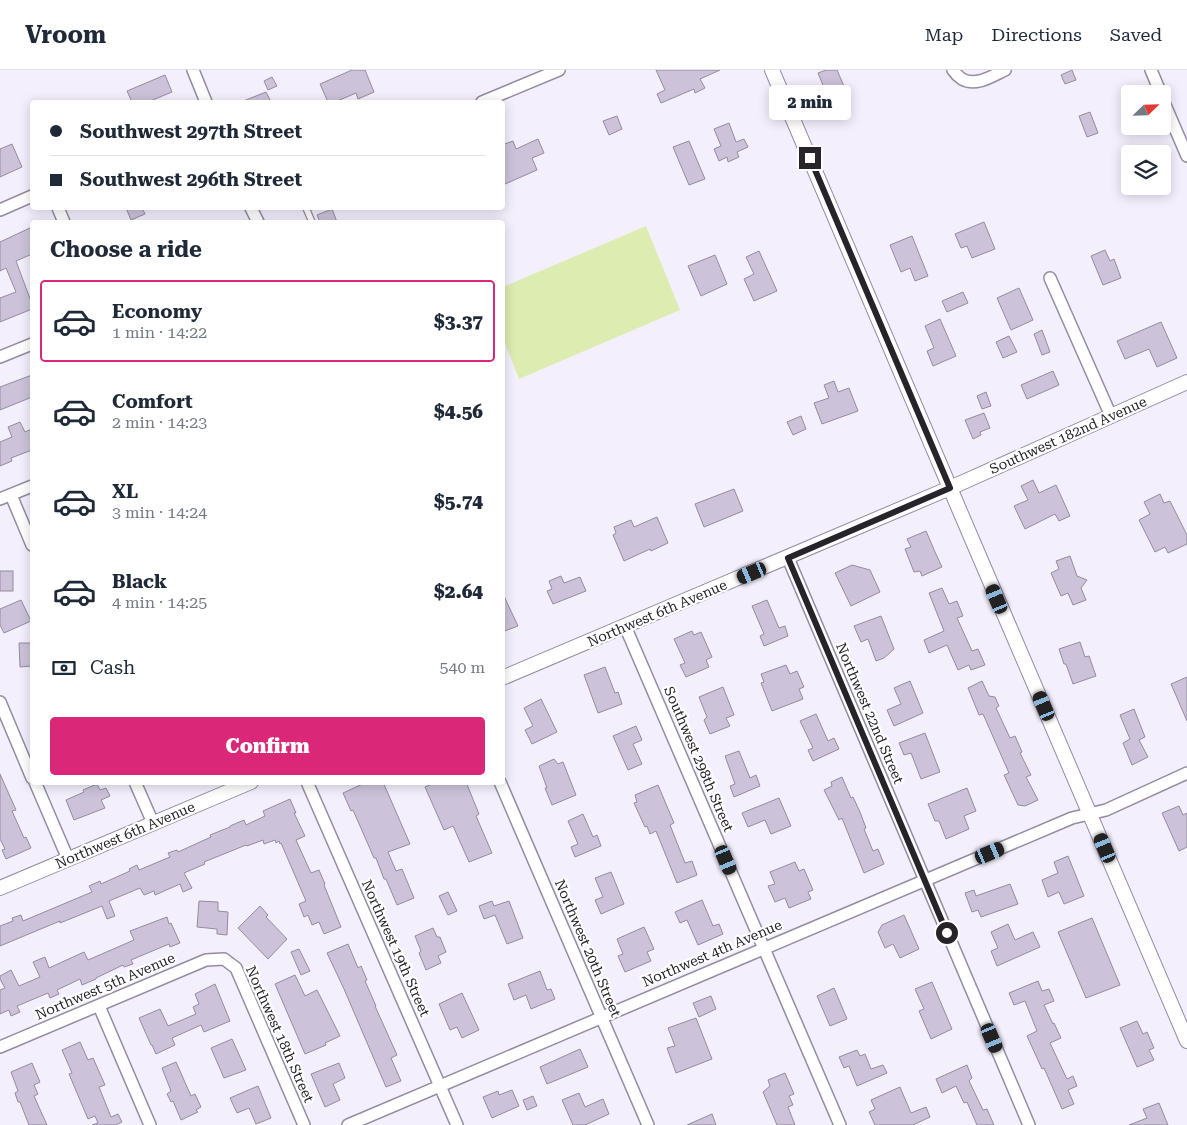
<!DOCTYPE html>
<meta charset="utf-8">
<style>
body{margin:0;font-family:"Roboto Serif",serif;background:#f2f2f3;color:#1f2937;height:100vh;display:flex;flex-direction:column;font-size:19px;white-space:nowrap}
*{box-sizing:border-box;margin:0}
p{font-size:16px;color:#747a83}
.icon{flex:none;width:28px;height:28px;fill:none;stroke:currentColor;stroke-width:2;stroke-linecap:round;stroke-linejoin:round}
.map{position:relative;flex:1;overflow:hidden}
.details{position:absolute;left:30px;top:150px;width:475px;height:565px;display:flex;flex-direction:column;background:#fff;border-radius:5px;box-shadow:0 2px 12px #0003}
.details>*{flex:none}
.hud{position:absolute;left:30px;top:30px;width:475px;height:110px;border-radius:5px;box-shadow:0 2px 12px #0003;display:grid;align-content:center;height:110px;padding:0 20px;background:#fff}
.needle{width:32px;rotate:67deg}
.controls{position:absolute;left:1121px;top:15px;display:grid;gap:10px}
.controls a{display:grid;place-items:center;width:50px;height:50px;border-radius:5px;background:#fff;box-shadow:0 2px 12px #0003;font-size:25px}
.end{position:absolute;width:22px;height:22px;margin:-11px;border:6px solid #26232b;background:#fff;box-shadow:0 0 0 2px #fff}
.from{border-radius:50%}
.bubble{position:absolute;height:35px;border-radius:5px;background:#fff;box-shadow:0 2px 12px #0003;font-size:16px;font-weight:800;line-height:35px;text-align:center}
.car{position:absolute;width:15px;height:30px;margin:-15px -8px;border-radius:6px;box-shadow:0 0 4px 1px #0007;background:linear-gradient(#222 24%,#8ab4d8 0 40%,#222 0 76%,#8ab4d8 0 86%,#222 0)}
.hud b{display:flex;align-items:center;gap:18px;height:48px;font-size:19px}
.hud b+b{border-top:1px solid #e0e1e3}
.hud i{width:12px;height:12px;background:#1f2937}
ul{padding:0;list-style:none}
li{display:flex;align-items:center;gap:15px;height:82px;margin:0 10px 8px;padding:0 10px;border:2px solid transparent;border-radius:5px}
li div{flex:1}
li b{display:block;font-size:19px}
li em{font-style:normal;font-weight:800}
li.current{border-color:#db2777}
li>.icon{width:45px;height:45px;stroke-width:1.5}
h2{padding:0 20px;font-size:22px;line-height:60px}
.pay{display:flex;align-items:center;gap:12px;height:55px;padding:0 20px;font-size:19px}
.pay p{margin-inline-start:auto}
.button{display:flex;gap:10px;margin-top:auto;padding:10px 20px}
.button a{flex:1;height:58px;border-radius:5px;background:#db2777;color:#fff;font-size:20px;font-weight:800;line-height:58px;text-align:center}
header{display:flex;align-items:center;gap:30px;box-sizing:border-box;height:70px;padding:0 25px;background:#fff;border-bottom:1px solid #e0e1e3}
header strong{font-size:24px}
nav{display:flex;gap:28px;margin-inline-start:auto;font-size:18px}
.map>svg:first-child{display:block}
.green{fill:#ddecb1}
.building{fill:#ccc3da;stroke:#948ba0}
.lines{fill:none;stroke-linecap:round;stroke-linejoin:round}
.service-casing{stroke:#948ca1;stroke-width:8}
.minor-casing{stroke:#948ca1;stroke-width:14}
.tertiary-casing{stroke:#948ca1;stroke-width:16}
.service{stroke:#fff;stroke-width:5.5}
.minor{stroke:#fff;stroke-width:11}
.tertiary{stroke:#fff;stroke-width:14}
.route{stroke:#26232b;stroke-width:6}
.labels{text-anchor:middle;stroke-width:4.5;stroke-linejoin:round;paint-order:stroke}
.street-label{font-size:14px;fill:#26232b;stroke:#fff}
</style>
<header>
<strong>Vroom</strong>
<nav><a>Map</a><a>Directions</a><a>Saved</a></nav>
</header>
<div class="map">
<svg width="1187" height="1055" viewBox="0 0 1187 1055">
<rect width="100%" height="100%" fill="#f4effd"/>
<!-- green -->
<path class="green" d="M646 156 680 240 519 309 503 268V217Z"/>
<!-- building -->
<g class="building">
<path d="M352 0H365L374 22 358 29 356 23 335 32H328L320 14Z"/>
<path d="M656 0H720L700 9 705 18 695 23 694 19 661 33 657 24 665 20Z"/>
<path d="M826 0H837L849 28 831 35 818 3Z"/>
<path d="M1072 0 1076 10 1065 14 1061 5Z"/>
<path d="M165 5 172 22 148 32H132L127 21Z"/>
<path d="M272 7 277 16 268 20 264 11Z"/>
<path d="M266 22 271 32H241Z"/>
<path d="M1090 42 1098 63 1087 67 1079 46Z"/>
<path d="M617 46 622 59 609 65 603 51Z"/>
<path d="M729 53 736 72 744 69 748 77 737 82 739 87 728 92 727 87 719 91 714 79 721 76 714 59Z"/>
<path d="M538 69 544 83 532 88 537 100 505 114 502 109V75L513 71 516 79Z"/>
<path d="M689 71 705 109 689 115 673 77Z"/>
<path d="M12 74 22 97 0 107V79Z"/>
<path d="M126 138H142L145 144 131 150Z"/>
<path d="M332 139 337 152H320L317 145Z"/>
<path d="M984 152 995 179 972 188 967 176 961 178 955 164Z"/>
<path d="M32 157V184L16 191 32 234V239L0 252V228L16 222 6 198 0 201V172Z"/>
<path d="M912 166 928 206 915 211 910 198 901 202 890 175Z"/>
<path d="M1105 180 1110 191 1114 189 1121 208 1103 215 1091 186Z"/>
<path d="M759 181 777 221 754 231 744 209 754 204 746 187Z"/>
<path d="M715 185 727 214 701 226 688 196Z"/>
<path d="M1019 218 1033 250 1011 260 997 228Z"/>
<path d="M963 222 968 233 947 242 942 231Z"/>
<path d="M940 249 956 286 933 296 927 281 934 278 925 256Z"/>
<path d="M1161 252 1177 288 1157 297 1149 279 1125 289 1117 271Z"/>
<path d="M1042 260 1050 282 1042 285 1034 264Z"/>
<path d="M1009 266 1017 282 1003 288 996 272Z"/>
<path d="M1053 301 1059 315 1027 329 1021 315Z"/>
<path d="M32 305V327L0 340V317Z"/>
<path d="M834 311 838 322 849 318 858 341 822 354 814 333 829 328 824 315Z"/>
<path d="M986 322 991 336 982 339 977 326Z"/>
<path d="M984 343 990 358 980 362 981 365 973 369 965 350Z"/>
<path d="M801 346 806 359 793 365 787 352Z"/>
<path d="M20 352 25 362 32 359V380L11 388 12 391 0 396V372L12 367 8 357Z"/>
<path d="M1033 410 1039 423 1056 415 1070 446 1059 451 1055 444 1025 459 1014 436 1028 430 1021 416Z"/>
<path d="M734 419 743 441 704 457 695 434Z"/>
<path d="M1160 424 1164 433 1170 431 1187 465V474L1168 483 1165 477 1155 482 1139 450 1150 444 1144 432Z"/>
<path d="M657 447 668 473 651 481 650 479 624 491 613 465 616 463 614 457 631 450 634 457Z"/>
<path d="M926 461 935 482 942 497 922 506 920 501 914 502 905 479 911 477 907 469Z"/>
<path d="M1070 486 1077 506 1087 510 1081 518 1086 530 1073 535 1068 523 1061 526 1051 503 1059 499 1056 491Z"/>
<path d="M852 495 870 500 880 522 851 536 835 503Z"/>
<rect x="0" y="501" width="13" height="20"/>
<path d="M561 506 564 513 580 507 586 521 553 534 547 521 552 519 549 511Z"/>
<path d="M942 518 949 534 957 531 963 546 957 548 972 581 978 579 985 595 971 600 969 595 958 600 947 575 929 583 924 570 944 561 929 523Z"/>
<path d="M502 522 518 556 502 562Z"/>
<path d="M21 530 31 551 4 563 0 555V539Z"/>
<path d="M767 530 779 558 785 556 788 566 764 576 760 566 764 564 752 536Z"/>
<path d="M881 546 894 579 884 588 876 591 868 569 861 572 854 556Z"/>
<path d="M692 561 694 565 701 562 712 587 706 590 709 597 686 607 680 595 685 593 674 569Z"/>
<path d="M1080 572 1085 587 1089 586 1096 606 1073 614 1066 594H1064L1059 579Z"/>
<path d="M19 573H32V596L20 597Z"/>
<path d="M786 595 790 604 797 601 804 617 799 619 803 629 772 641 761 613 764 612 761 604Z"/>
<path d="M605 597 615 623 618 622 622 634 598 643 584 605Z"/>
<path d="M1187 607V651L1171 614Z"/>
<path d="M910 611 923 643 894 656 887 640 901 634 894 618Z"/>
<path d="M982 611 989 626 995 627 999 636 996 638 1010 668 1015 666 1022 682 1020 683 1031 705 1026 707 1038 730 1025 736 1018 735 1004 705 1009 703 983 644 979 645 968 618Z"/>
<path d="M723 617 734 645 726 648 730 656 710 664 704 650 707 647 699 627Z"/>
<path d="M541 629 557 662 532 674 525 660 533 656 524 638Z"/>
<path d="M1134 639 1145 667 1139 670 1148 687 1132 695 1123 673 1130 669 1120 645Z"/>
<path d="M816 644 828 671 834 668 839 679 813 691 808 680 813 678 800 651Z"/>
<path d="M636 656 642 670 633 674 642 694 628 700 613 666Z"/>
<path d="M925 663 940 702 921 709 911 683 904 685 899 673Z"/>
<path d="M739 681 750 708 756 705 760 716 734 727 730 716 735 714 725 686Z"/>
<path d="M554 689 558 694 563 692 576 725 552 735 545 718H547L539 696Z"/>
<path d="M0 704 16 740 12 741 24 768 26 767 31 778 6 789 2 780 5 779 0 769Z"/>
<path d="M842 707 851 728 853 727 860 742 866 758 864 759 873 781 878 779 884 794 864 803 842 748 839 750 824 720 832 716 831 712Z"/>
<path d="M367 712H383L410 774 388 782 396 801 402 799 414 828 397 835 386 809H384L376 788H374L353 740 351 741 343 723Z"/>
<path d="M436 712H466L479 744 476 746 492 783 469 792 453 756 444 760 425 717Z"/>
<path d="M97 714 100 720 106 718 110 726 101 730 105 738 74 750 66 730 84 722 83 720Z"/>
<path d="M658 715 674 753 670 755 685 793 692 791 697 805 677 813 656 761 650 764 647 756 645 757 634 733 637 732 635 725Z"/>
<path d="M967 718 976 741 964 746 969 759 946 769 939 751H935L928 734Z"/>
<path d="M779 728 791 756 771 764 765 750 748 757 742 743Z"/>
<path d="M290 729 296 743H294L305 766 296 770 311 803 319 800 325 814 324 815 341 857 324 864 319 852 312 855 308 845 304 847 299 834 306 831 281 773 280 774 279 771 276 773 275 770 264 774 263 770 247 776 246 775 204 792 205 794 184 803 192 818 183 822 180 814 155 825 154 821 144 825 140 818 109 831 115 846 107 849 102 836 60 853V851L0 876V856L13 851 12 848 21 845 23 851 92 822 89 816 100 811 101 814 130 801 129 799 137 795 139 800 170 787 168 783 177 780 178 782 211 767 210 765 230 757V756L244 750 246 755 265 746 263 741Z"/>
<path d="M1179 736 1183 745 1187 743V777L1179 781 1162 743Z"/>
<path d="M583 744 593 767 597 765 601 776 575 787 571 777 578 774 568 751Z"/>
<path d="M1068 786 1084 826 1064 834 1059 822 1048 827 1042 810 1058 803 1054 792Z"/>
<path d="M795 792 799 801 804 799 813 820 808 822 811 829 789 838 785 828 775 832 768 816 775 814 770 802Z"/>
<path d="M611 802 624 834 601 844 595 830 603 827 595 808Z"/>
<path d="M1010 814 1018 834 981 847 978 840 972 842 965 823 974 820 976 826Z"/>
<path d="M448 822 457 841 448 845 439 826Z"/>
<path d="M702 830 713 856 719 854 723 864 698 875 687 850 680 853 675 842Z"/>
<path d="M199 831 218 832V841L228 842 227 865 217 864V859L197 857Z"/>
<path d="M492 831 494 836 509 831 523 868 507 874 495 845 484 849 479 836Z"/>
<path d="M260 836 268 845 266 847 287 869 268 889 238 858Z"/>
<path d="M904 845 919 879 900 888 893 874 885 878 878 862 882 855Z"/>
<path d="M167 847 169 854 171 853 180 873 170 877 169 874 131 890 133 894 124 897 123 895 96 908V909L82 915 80 909 57 920 59 924 50 928 48 923 17 936 20 942 11 946 9 940 0 944V920L5 918 0 909V906L11 900 19 916 40 907 33 892 45 887 49 898 84 882 88 890 134 870 130 861Z"/>
<path d="M1092 848 1120 915 1086 928 1058 862Z"/>
<path d="M1008 854 1015 870 1033 862 1040 877 997 896 991 881 998 878 991 862Z"/>
<path d="M644 857 654 879 647 882 651 891 625 902 618 886 623 884 617 869Z"/>
<path d="M433 858 437 867H440L446 882 438 886 441 893 426 900 419 883 421 881 415 866Z"/>
<path d="M348 874 358 898 361 896 367 910 365 911 376 936H375L397 985 391 988 401 1011 386 1017 344 919 327 883Z"/>
<path d="M299 879 310 901 301 905 291 882Z"/>
<path d="M540 901 547 920 551 919 555 929 531 939 526 925 514 930 508 914Z"/>
<path d="M295 905 305 926 317 920 340 966 325 973 326 975 305 984 275 914Z"/>
<path d="M1038 911 1042 921 1049 919 1054 931 1044 935 1053 954 1054 953 1061 968 1050 973 1065 1005 1067 1009 1073 1006 1077 1016 1068 1020 1074 1034 1062 1039 1044 998 1042 999 1027 966 1037 961 1025 931 1014 935 1009 923Z"/>
<path d="M932 912 952 959 931 969 919 941 924 939 915 919Z"/>
<path d="M215 914 230 951 204 962 201 955 172 968 175 975 156 984 152 975H151L139 948 160 939 168 956 196 944 193 937 199 934 195 924Z"/>
<path d="M834 918 847 949 830 956 817 926Z"/>
<path d="M462 923 479 960 462 968 457 957 450 960 439 934Z"/>
<path d="M711 926 716 939 699 947 693 933Z"/>
<path d="M696 948 712 989 676 1003 667 978 675 976 668 958Z"/>
<path d="M1137 951 1143 964 1147 962 1154 978 1149 980 1154 990 1137 997 1120 958Z"/>
<path d="M232 969 246 1000 224 1008 211 978Z"/>
<path d="M80 972 88 990 93 988 105 1015 99 1017 111 1047 118 1044 122 1052 116 1055H92L98 1053 95 1046 88 1049 69 1004 72 1003 62 980Z"/>
<path d="M580 979 588 997 547 1014 540 997Z"/>
<path d="M857 980 860 986 865 984 871 999 883 995 887 1003 857 1016 849 996 844 998 839 987Z"/>
<path d="M176 992 191 1026 195 1024 201 1037 196 1040 198 1042 181 1050 173 1031 171 1032 167 1024 171 1021 162 998Z"/>
<path d="M32 993 40 1012 34 1015 38 1024 34 1026 47 1055H29L20 1032H18L15 1023 18 1021 11 1002Z"/>
<path d="M339 993 345 1008 333 1014 340 1030 325 1037 311 1004Z"/>
<path d="M967 995 972 1008 969 1011 983 1040 987 1039 994 1055H977L967 1032 964 1033 956 1016 942 1023 936 1009Z"/>
<path d="M785 1003 794 1024 789 1026 793 1035 788 1037 795 1055H777L763 1022 770 1016 768 1010Z"/>
<path d="M258 1016 271 1048 256 1054 249 1038 237 1043 230 1028Z"/>
<path d="M900 1017 911 1043 926 1037 930 1047 913 1055H875L869 1042 875 1039 871 1030Z"/>
<path d="M512 1020 519 1036 492 1048 483 1027 498 1021 499 1025Z"/>
<path d="M579 1023 585 1037 603 1029 609 1044 585 1055H573L562 1030Z"/>
<path d="M533 1026 537 1036 527 1040 523 1030Z"/>
<path d="M1159 1033 1168 1055H1129L1147 1048 1143 1039Z"/>
<path d="M712 1044 716 1055H687Z"/>
</g>
<g class="lines">
<defs>
<path id="service" d="M306 138 312 152"/>
<g id="minor">
<path d="M193 0 206 32"/>
<path d="M953 0C955 3 959 7 962 9 976 17 992 6 1005 0"/>
<path d="M1151 0 1161 24"/>
<path d="M1162 28 1187 86"/>
<path d="M482 32 559 0"/>
<path d="M58 138 64 152"/>
<path d="M251 138 258 152"/>
<path d="M0 140 32 126"/>
<path d="M1050 208 1111 346"/>
<path d="M0 287 32 274"/>
<path d="M11 425 32 475"/>
<path d="M0 429 32 416"/>
<path d="M788 488 1029 1055"/>
<path d="M625 556 840 1055"/>
<path d="M0 632 32 708"/>
<path d="M35 712 68 789"/>
<path d="M135 712 153 753"/>
<path d="M307 712 457 1055"/>
<path d="M500 712 648 1055"/>
<path d="M99 936 150 1055"/>
<path d="M0 977 206 890 224 889 236 898 304 1055"/>
<path d="M348 1055 1072 748 1106 740 1187 703"/>
</g>
<g id="tertiary">
<path d="M772 0 959 439 1187 971"/>
<path d="M502 608 950 418 1187 312"/>
<path d="M0 818 251 712"/>
</g>
</defs>
<!-- service casing -->
<use href="#service" class="service-casing"/>
<!-- minor casing -->
<use href="#minor" class="minor-casing"/>
<!-- tertiary casing -->
<use href="#tertiary" class="tertiary-casing"/>
<!-- service -->
<use href="#service" class="service"/>
<!-- minor -->
<use href="#minor" class="minor"/>
<!-- tertiary -->
<use href="#tertiary" class="tertiary"/>
</g>
<g class="lines">
<!-- route -->
<path class="route" d="M810 88 950 418 788 488 947 863"/>
</g>
<g class="labels">
<!-- street labels -->
<g class="street-label">
<text transform="translate(1068 365) rotate(-24)" y="5">Southwest 182nd Avenue</text>
<text transform="translate(657 543) rotate(-23)" y="5">Northwest 6th Avenue</text>
<text transform="translate(870 643) rotate(67)" y="5">Northwest 22nd Street</text>
<text transform="translate(699 689) rotate(67)" y="5">Southwest 298th Street</text>
<text transform="translate(125 765) rotate(-23)" y="5">Northwest 6th Avenue</text>
<text transform="translate(396 878) rotate(66)" y="5">Northwest 19th Street</text>
<text transform="translate(588 878) rotate(67)" y="5">Northwest 20th Street</text>
<text transform="translate(712 883) rotate(-23)" y="5">Northwest 4th Avenue</text>
<text transform="translate(105 916) rotate(-23)" y="5">Northwest 5th Avenue</text>
<text transform="translate(280 964) rotate(66)" y="5">Northwest 18th Street</text>
</g>
</g>
</svg>
<div class="controls">
<a><svg class="needle" viewBox="-14 -14 28 28"><path d="M0-13l5 13h-10z" fill="#e53935"/><path d="M0 13l5-13h-10z" fill="#747a83"/></svg></a>
<a><svg class="icon" aria-label="layers" viewBox="0 0 24 24"><path d="M12 4l9 5-9 5-9-5zM3 14l9 5 9-5"/></svg></a>
</div>
<i class="end from" style="left:947px;top:863px"></i>
<i class="end" style="left:810px;top:88px"></i>
<div class="bubble" style="left:769px;top:15px;width:82px">2 min</div>
<i class="car" style="left:752px;top:503px;rotate:247deg"></i>
<i class="car" style="left:997px;top:529px;rotate:337deg"></i>
<i class="car" style="left:1044px;top:636px;rotate:337deg"></i>
<i class="car" style="left:1105px;top:778px;rotate:337deg"></i>
<i class="car" style="left:990px;top:783px;rotate:67deg"></i>
<i class="car" style="left:726px;top:790px;rotate:157deg"></i>
<i class="car" style="left:992px;top:968px;rotate:157deg"></i>
<div class="hud">
<b><i class="from"></i>Southwest 297th Street</b>
<b><i></i>Southwest 296th Street</b>
</div>
<section class="details">
<h2>Choose a ride</h2>
<ul>
<li class="current"><svg class="icon" aria-label="car" viewBox="0 0 24 24"><path d="M5 17H2v-5l4-1 3-4h7l3 4 3 1v5h-3M9 17h6M6 11h13"/><circle cx="7" cy="17" r="2"/><circle cx="17" cy="17" r="2"/></svg><div><b>Economy</b><p>1 min · 14:22</p></div><em>$3.37</em></li>
<li><svg class="icon" aria-label="car" viewBox="0 0 24 24"><path d="M5 17H2v-5l4-1 3-4h7l3 4 3 1v5h-3M9 17h6M6 11h13"/><circle cx="7" cy="17" r="2"/><circle cx="17" cy="17" r="2"/></svg><div><b>Comfort</b><p>2 min · 14:23</p></div><em>$4.56</em></li>
<li><svg class="icon" aria-label="car" viewBox="0 0 24 24"><path d="M5 17H2v-5l4-1 3-4h7l3 4 3 1v5h-3M9 17h6M6 11h13"/><circle cx="7" cy="17" r="2"/><circle cx="17" cy="17" r="2"/></svg><div><b>XL</b><p>3 min · 14:24</p></div><em>$5.74</em></li>
<li><svg class="icon" aria-label="car" viewBox="0 0 24 24"><path d="M5 17H2v-5l4-1 3-4h7l3 4 3 1v5h-3M9 17h6M6 11h13"/><circle cx="7" cy="17" r="2"/><circle cx="17" cy="17" r="2"/></svg><div><b>Black</b><p>4 min · 14:25</p></div><em>$2.64</em></li>
</ul>
<div class="pay"><svg class="icon" aria-label="cash" viewBox="0 0 24 24"><path d="M3 7h18v10H3z"/><circle cx="12" cy="12" r="2"/></svg>Cash<p>540 m</p></div>
<div class="button"><a>Confirm</a></div>
</section>
</div>
